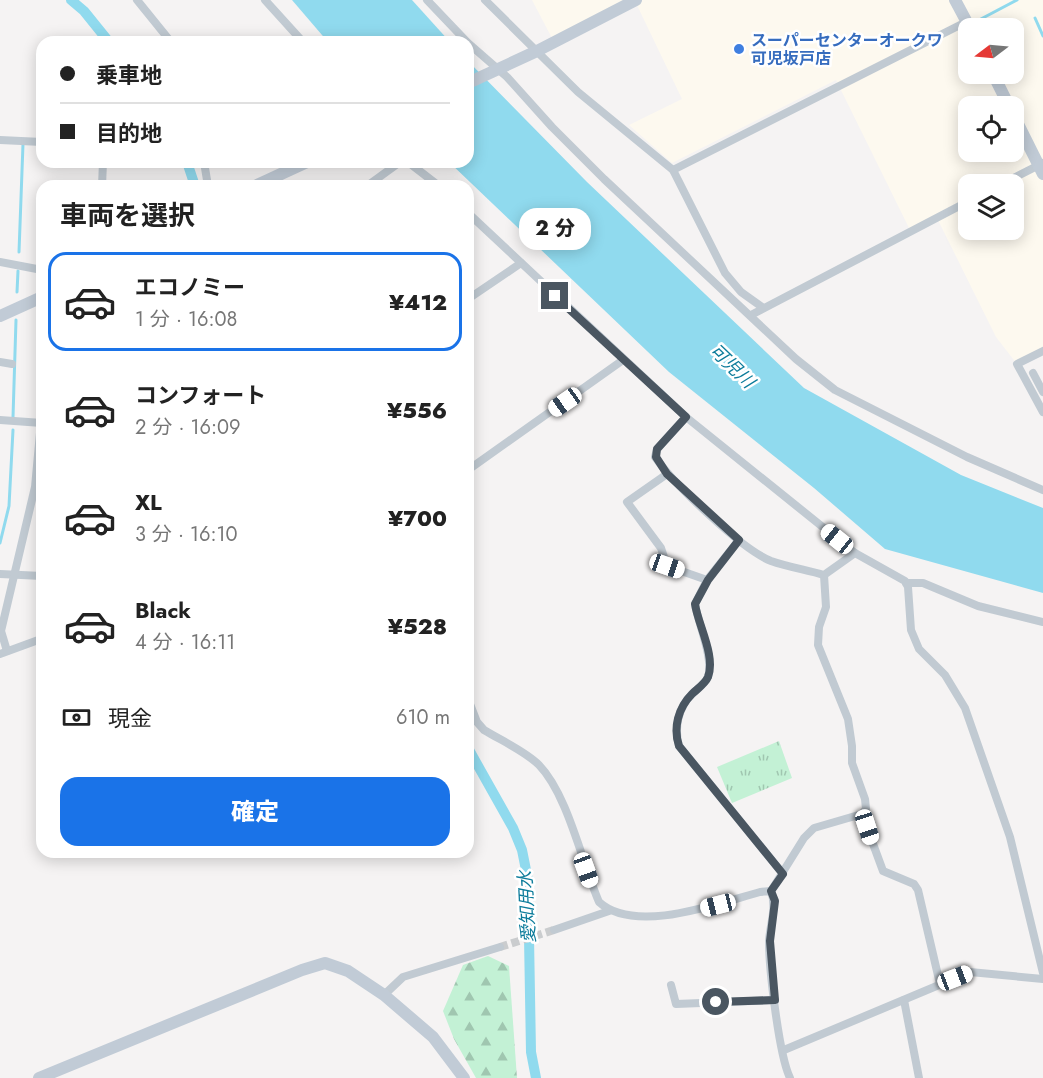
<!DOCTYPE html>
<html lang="ja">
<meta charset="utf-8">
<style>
body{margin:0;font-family:Jost,"Noto Sans JP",sans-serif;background:#f2f2f2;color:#222;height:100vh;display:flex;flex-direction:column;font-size:22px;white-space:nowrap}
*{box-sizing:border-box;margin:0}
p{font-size:20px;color:#767676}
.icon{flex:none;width:33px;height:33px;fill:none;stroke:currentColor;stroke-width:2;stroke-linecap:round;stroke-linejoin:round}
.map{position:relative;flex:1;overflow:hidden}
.drawer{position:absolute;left:36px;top:180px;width:438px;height:678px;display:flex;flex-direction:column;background:#fff;border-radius:18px;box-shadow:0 3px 15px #0003}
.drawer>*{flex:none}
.banner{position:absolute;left:36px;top:36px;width:438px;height:132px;border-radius:18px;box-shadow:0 3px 15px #0003;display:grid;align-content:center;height:132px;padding:0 24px;background:#fff}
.needle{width:39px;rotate:254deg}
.fabs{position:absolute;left:958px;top:18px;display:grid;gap:12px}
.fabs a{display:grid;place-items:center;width:66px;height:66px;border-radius:12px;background:#fff;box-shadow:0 3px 15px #0003;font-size:30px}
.end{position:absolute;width:27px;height:27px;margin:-14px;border:8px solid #4a5661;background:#fff;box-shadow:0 0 0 3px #fff}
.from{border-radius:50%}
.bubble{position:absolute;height:42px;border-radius:18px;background:#fff;box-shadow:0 3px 15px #0003;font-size:20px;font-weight:800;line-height:42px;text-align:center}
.car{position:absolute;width:18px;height:36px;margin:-18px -9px;border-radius:8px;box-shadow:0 0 4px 2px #0007;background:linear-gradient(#fff 24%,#345 0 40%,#fff 0 76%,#345 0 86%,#fff 0)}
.banner b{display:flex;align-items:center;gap:21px;height:57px;font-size:22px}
.banner b+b{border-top:2px solid #e0e0e0}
.banner i{width:15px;height:15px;background:#222}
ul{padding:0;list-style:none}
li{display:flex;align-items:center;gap:18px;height:99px;margin:0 12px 9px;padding:0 12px;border:3px solid transparent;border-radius:18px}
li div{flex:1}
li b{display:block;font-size:22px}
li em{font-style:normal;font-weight:800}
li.on{border-color:#1a73e8}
li>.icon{width:54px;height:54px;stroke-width:1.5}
h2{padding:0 24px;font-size:27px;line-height:72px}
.pay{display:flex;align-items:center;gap:15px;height:66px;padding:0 24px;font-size:22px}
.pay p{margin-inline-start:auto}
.action{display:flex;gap:12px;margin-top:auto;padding:12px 24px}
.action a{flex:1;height:69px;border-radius:18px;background:#1a73e8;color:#fff;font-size:24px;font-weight:800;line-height:69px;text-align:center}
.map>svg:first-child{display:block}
.commercial{fill:#fdf9ef;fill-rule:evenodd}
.grass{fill:url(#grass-tufts)}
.forest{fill:url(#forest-firs)}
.water{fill:#90daee}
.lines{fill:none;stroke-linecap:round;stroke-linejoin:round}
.stream{stroke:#90daee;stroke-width:3}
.canal{stroke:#90daee;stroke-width:10}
.street-tunnel{stroke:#caccce;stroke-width:8;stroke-dasharray:8 4;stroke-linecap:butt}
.street{stroke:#c1cad2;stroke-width:8}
.secondary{stroke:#c1cbd6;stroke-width:12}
.route{stroke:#4a5661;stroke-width:8}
.shop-dot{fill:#3f7fe0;stroke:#fff;stroke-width:2}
.labels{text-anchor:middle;stroke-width:5;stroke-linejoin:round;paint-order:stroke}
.shop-label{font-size:16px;font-weight:bold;fill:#366cbe;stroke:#fff;text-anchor:start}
.water-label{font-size:18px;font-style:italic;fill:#0c7c9b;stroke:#fff}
</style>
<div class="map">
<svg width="1043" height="1078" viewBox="0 0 1043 1078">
<defs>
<pattern id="grass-tufts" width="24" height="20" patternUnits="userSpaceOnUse" patternTransform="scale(1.5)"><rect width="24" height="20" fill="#c3f1d5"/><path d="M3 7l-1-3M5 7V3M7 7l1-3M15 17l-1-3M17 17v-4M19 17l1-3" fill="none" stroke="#a0c6b0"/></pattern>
<pattern id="forest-firs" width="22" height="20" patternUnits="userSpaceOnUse" patternTransform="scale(1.5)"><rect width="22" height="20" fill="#c3f1d5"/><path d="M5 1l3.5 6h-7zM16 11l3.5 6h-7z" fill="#a0c6b0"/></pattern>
</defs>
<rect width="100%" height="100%" fill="#f5f3f3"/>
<!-- commercial -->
<path class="commercial" d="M532 0H1043V351L1017 364 996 337 937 218 911 232 836 80 672 163 629 125 682 99 635 1 554 42ZM969 28H1014V74H969ZM969 106H1014V152H969ZM969 184H1014V230H969Z"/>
<!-- grass -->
<path class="grass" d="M779 741 792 778 732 803 717 767Z"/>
<!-- forest -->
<path class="forest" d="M488 956 509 966 517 1078H476L454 1039 443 1011 463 965Z"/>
<!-- water -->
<g class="water">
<path d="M292 0H412L450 42H328Z"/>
<path d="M468 61 587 182 804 388 961 475 1043 508V593L885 549 814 488 669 372 449 162H468Z"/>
</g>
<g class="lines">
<!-- stream -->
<g class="stream">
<path d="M1035 18 1043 36"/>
<path d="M979 20 1017 0"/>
<path d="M19 252 23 144"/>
<path d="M17 292 18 271"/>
<path d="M13 417 16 320"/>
<path d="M0 543 9 506 13 430"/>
</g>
<!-- canal -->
<g class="canal">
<path d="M71 0 84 11 109 42"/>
<path d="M187 162 195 186"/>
<path d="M468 748 513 828 522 850 528 880 531 1052 536 1078"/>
</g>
<!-- street-tunnel -->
<path class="street-tunnel" d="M500 947 554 930"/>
<!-- street -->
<g class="street">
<path d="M137 0 171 42"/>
<path d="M265 0 303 42"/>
<path d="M427 0 467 42"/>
<path d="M485 0 578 92 673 170 725 273 741 292 762 307"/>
<path d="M468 43 507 77 552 127 604 179 796 359 835 390 967 457 1043 490"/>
<path d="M0 140 42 142"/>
<path d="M204 162 208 186"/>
<path d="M408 162 439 186"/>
<path d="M673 170 966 22"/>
<path d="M1002 184 1043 163"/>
<path d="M102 186 103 162"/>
<path d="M367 186 400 162"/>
<path d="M468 213 686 417 855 553 905 581 908 587 911 630 919 649 945 675 965 708 1010 837 1043 973"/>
<path d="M0 262 42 270"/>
<path d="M468 299 521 263"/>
<path d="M751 315 969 201"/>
<path d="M1043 351 1017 364 1043 412"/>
<path d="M0 362 12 364"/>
<path d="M1033 373 1043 392"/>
<path d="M686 417 657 449 655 457C674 484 741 549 771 561 788 567 807 570 824 575L855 553"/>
<path d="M0 420 42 423"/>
<path d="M468 470 623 360"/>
<path d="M667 474 627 502 661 548 667 566 707 580"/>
<path d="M739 540 707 580 695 604C698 623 714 659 708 677 705 684 697 689 692 694 678 708 674 728 679 746L783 874"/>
<path d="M0 574 42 576"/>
<path d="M906 583H923L978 606 1043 622"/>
<path d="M7 651 1 631 35 487 42 411"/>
<path d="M0 654 41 639 42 637"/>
<path d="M468 699 477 722 484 730C502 741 525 751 539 765 568 795 582 863 599 902 635 935 719 903 760 892L771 891C777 908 770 924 769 941 769 969 779 1055 790 1078"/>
<path d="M862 814 883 871 914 884 918 890 940 984"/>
<path d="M771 891 804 838 814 828 862 814 866 809 865 799 852 763V746L848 719 818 645 819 627 826 607 824 575"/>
<path d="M554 930 609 911"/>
<path d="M671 985 676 1004 775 1000"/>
<path d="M384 995 403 977 500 947"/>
<path d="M904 1000 919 1078"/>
<path d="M784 1050 970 972 1043 979"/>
</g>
<!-- secondary -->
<g class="secondary">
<path d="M955 0 970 28"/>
<path d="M993 74 1009 106"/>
<path d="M468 83 537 51 636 0"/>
<path d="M1014 116 1043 174"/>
<path d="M255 186 307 162"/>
<path d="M0 316 42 297"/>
<path d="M39 1078 302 970 325 963 348 971 384 995 433 1037 464 1078"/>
</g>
</g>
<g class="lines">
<!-- route -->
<path class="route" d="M555 296 686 417 657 449 656 457 667 474 739 540 708 580 695 604C698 625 716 656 708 677 705 684 697 689 692 694 678 708 673 728 679 746L783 874 771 891 775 901 770 941 775 1000 716 1002"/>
</g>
<!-- markers -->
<circle class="shop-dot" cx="739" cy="49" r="6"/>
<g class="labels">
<!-- shop labels -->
<g class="shop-label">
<text x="751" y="46">スーパーセンターオークワ<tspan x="751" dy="18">可児坂戸店</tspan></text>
</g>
<!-- water labels -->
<g class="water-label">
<text transform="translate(732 366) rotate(44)" y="6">可児川</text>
<text transform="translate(527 907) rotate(-93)" y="6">愛知用水</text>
</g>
</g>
</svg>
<div class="fabs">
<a><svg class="needle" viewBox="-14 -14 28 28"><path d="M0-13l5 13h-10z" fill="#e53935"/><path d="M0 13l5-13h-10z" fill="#767676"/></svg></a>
<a><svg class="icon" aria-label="locate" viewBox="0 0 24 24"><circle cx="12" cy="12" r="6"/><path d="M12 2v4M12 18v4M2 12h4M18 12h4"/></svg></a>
<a><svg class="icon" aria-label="layers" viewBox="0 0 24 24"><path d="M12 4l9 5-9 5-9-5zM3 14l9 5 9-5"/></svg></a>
</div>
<i class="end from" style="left:716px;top:1002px"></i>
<i class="end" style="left:555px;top:296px"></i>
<div class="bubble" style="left:519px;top:208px;width:72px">2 分</div>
<i class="car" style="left:565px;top:402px;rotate:235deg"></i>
<i class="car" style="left:837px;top:539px;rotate:309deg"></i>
<i class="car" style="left:667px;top:566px;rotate:109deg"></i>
<i class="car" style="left:867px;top:827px;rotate:162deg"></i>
<i class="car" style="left:586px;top:870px;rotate:160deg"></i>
<i class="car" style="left:718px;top:905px;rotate:256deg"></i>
<i class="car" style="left:955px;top:978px;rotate:69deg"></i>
<div class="banner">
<b><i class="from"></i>乗車地</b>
<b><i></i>目的地</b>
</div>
<section class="drawer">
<h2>車両を選択</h2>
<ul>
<li class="on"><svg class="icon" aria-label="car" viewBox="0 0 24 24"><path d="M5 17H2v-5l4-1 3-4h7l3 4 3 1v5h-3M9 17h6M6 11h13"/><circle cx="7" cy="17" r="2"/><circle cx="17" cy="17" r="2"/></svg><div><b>エコノミー</b><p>1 分 · 16:08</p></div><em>¥412</em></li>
<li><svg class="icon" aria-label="car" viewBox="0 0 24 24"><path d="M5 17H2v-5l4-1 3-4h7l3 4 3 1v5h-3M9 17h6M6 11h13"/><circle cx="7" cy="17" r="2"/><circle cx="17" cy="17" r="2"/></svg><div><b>コンフォート</b><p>2 分 · 16:09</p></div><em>¥556</em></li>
<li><svg class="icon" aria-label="car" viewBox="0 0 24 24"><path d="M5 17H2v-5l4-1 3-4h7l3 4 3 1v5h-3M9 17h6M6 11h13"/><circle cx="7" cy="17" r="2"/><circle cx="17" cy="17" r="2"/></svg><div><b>XL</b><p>3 分 · 16:10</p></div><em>¥700</em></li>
<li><svg class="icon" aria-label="car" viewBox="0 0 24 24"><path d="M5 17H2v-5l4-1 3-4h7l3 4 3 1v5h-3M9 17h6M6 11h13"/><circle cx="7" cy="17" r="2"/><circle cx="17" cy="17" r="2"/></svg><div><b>Black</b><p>4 分 · 16:11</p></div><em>¥528</em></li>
</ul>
<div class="pay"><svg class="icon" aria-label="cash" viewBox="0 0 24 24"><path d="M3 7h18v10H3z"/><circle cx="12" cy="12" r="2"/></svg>現金<p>610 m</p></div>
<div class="action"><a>確定</a></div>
</section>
</div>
